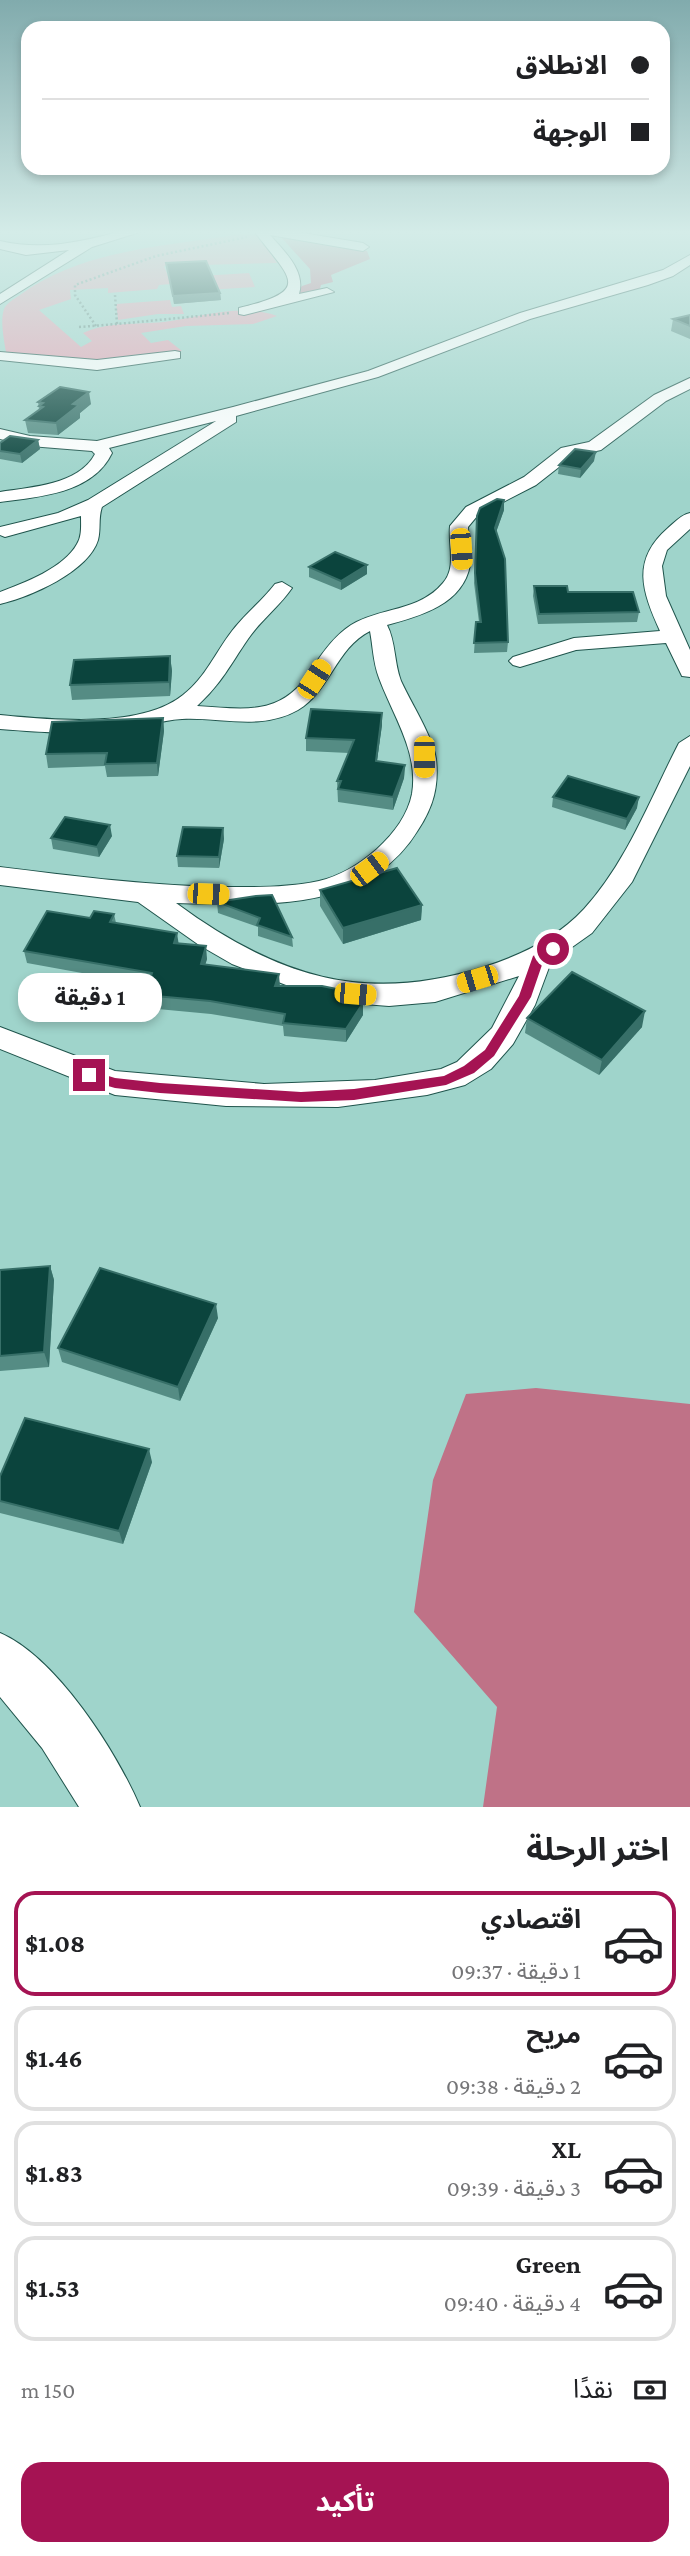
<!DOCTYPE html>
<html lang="ar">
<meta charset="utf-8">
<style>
body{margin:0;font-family:"Crimson Pro","Noto Sans Arabic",serif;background:#f6f6f6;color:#202124;direction:rtl;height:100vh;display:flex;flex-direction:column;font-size:26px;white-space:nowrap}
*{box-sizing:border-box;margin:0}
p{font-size:23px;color:#757577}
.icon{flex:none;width:38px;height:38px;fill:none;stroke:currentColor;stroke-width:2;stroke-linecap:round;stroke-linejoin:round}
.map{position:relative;height:1807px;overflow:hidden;direction:ltr}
.sheet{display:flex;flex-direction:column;background:#fff;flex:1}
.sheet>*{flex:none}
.banner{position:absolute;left:21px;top:21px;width:649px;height:154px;border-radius:21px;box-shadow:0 4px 10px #0003;direction:rtl;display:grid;align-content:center;height:154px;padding:0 21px;background:#fff}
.end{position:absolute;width:32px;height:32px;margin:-16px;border:9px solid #a51353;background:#fff;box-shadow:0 0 0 4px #fff}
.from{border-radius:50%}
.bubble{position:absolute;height:49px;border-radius:21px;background:#fff;box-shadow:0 4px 10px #0003;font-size:23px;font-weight:700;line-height:49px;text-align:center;direction:rtl}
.car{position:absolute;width:21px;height:42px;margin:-21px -10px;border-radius:9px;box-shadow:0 0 5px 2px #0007;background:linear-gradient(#f5c518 24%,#345 0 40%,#f5c518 0 76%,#345 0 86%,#f5c518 0)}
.banner b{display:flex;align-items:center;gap:24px;height:66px;font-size:26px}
.banner b+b{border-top:2px solid #e0e0e0}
.banner i{width:18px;height:18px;background:#202124}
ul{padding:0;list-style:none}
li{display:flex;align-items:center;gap:21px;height:105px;margin:0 14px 10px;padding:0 7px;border:4px solid #e0e0e0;border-radius:21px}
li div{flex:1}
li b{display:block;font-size:26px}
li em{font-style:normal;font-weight:700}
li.selected{border-color:#a51353}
li>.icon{width:63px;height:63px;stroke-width:1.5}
h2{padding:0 21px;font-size:32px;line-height:84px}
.pay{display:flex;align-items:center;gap:18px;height:77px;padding:0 21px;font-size:26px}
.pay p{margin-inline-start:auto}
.primary-button{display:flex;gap:14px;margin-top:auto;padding:14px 21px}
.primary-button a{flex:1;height:80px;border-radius:21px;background:#a51353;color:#fff;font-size:28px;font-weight:700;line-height:80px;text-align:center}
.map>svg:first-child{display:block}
.green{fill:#e6a3b4}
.forest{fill:#bf7287}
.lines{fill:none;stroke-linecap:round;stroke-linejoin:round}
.minor-casing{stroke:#1f544c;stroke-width:2}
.major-casing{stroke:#1f544c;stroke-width:2}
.path{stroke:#658e87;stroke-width:2.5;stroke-dasharray:2 2.5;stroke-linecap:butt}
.minor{fill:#fff;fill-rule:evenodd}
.major{fill:#fff;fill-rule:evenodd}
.wall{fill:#558c84}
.shaded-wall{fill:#376f68}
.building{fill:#0b443d;stroke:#376f68;stroke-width:2}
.route{fill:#a51353}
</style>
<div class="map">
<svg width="690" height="1807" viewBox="0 0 690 1807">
<rect width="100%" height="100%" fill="#9fd4cb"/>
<!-- green -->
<g class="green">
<path d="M242 234 258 235 277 263 164 266 171 284 159 285 157 289 108 293V288L70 290 71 299 39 310 81 347 92 341 83 333C109 321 136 325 164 322 201 317 241 303 277 316L253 324 186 326 141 333 151 343 168 340 182 351C117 365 70 364 6 352 4 340 0 321 4 309 7 303 14 299 20 295 82 249 168 246 242 234Z"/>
<path d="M249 273 255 287 206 290 201 276Z"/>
<path d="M170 300 172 307 181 306 184 314H158L118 320 116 304Z"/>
</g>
<!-- forest -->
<g class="forest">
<path d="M284 234 367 251 370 259 331 275 333 282 321 285 319 292 293 298 302 286 311 283 310 269 279 235Z"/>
<path d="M536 1388 690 1404V1807H483L497 1707 414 1612 433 1480 466 1394Z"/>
</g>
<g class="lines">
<defs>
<g id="minor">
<path d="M122 231H143L92 247 0 304V294L69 250 26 255 0 249V241C42 251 81 242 122 231Z"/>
<path d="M254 231H291L363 243 369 247 363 251 270 235C284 251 306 271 299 294L327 288 334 292 244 315 239 314V308C313 290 291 280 254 231Z"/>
<path d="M690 255V265L673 276 648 285 530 319 378 377 236 416V422L102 507C98 518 101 529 98 540 88 572 30 597 0 604V592C24 583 64 568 77 544 82 536 81 526 81 516L5 537 0 535V527L58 513 88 500 216 421 109 448 112 453C93 493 40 497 0 502V492C31 487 79 485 95 454L92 451 30 446 0 439V429L30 436 97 441 233 407 368 371 520 313 663 270Z"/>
<path d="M175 351 180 352V358L97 370 0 360V352L97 360Z"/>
<path d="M690 378V389L666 401 601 450 573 456 536 485 478 515 468 527C468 539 473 552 470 565 463 604 421 616 387 625 396 642 394 663 401 681 411 703 433 737 436 759 439 787 433 807 418 830 367 914 262 905 176 903 275 976 364 1005 484 967 522 955 557 938 584 909 627 862 650 799 679 743L690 736V766L632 882 592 933 551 962 535 1005 513 1044 491 1069 465 1085 427 1095 338 1107 226 1106 115 1095 0 1049V1027L115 1071 264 1084 375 1080 441 1069 457 1062 492 1028 519 976 435 1002 389 1006 351 1003 304 992 232 964 199 945 138 902 0 885V867C73 876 144 885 218 887 250 887 287 888 319 881 357 872 404 834 412 794 419 752 393 716 379 678 373 662 373 647 370 631 336 648 330 691 298 710 261 731 221 717 182 719 160 720 140 728 118 731 79 735 39 732 0 729V715C51 720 141 729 183 695 206 677 215 653 232 631 245 614 262 601 275 584L282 582 292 588C279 607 260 621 248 639 230 665 222 683 197 706 246 709 282 717 312 669 322 653 334 636 351 625 380 607 419 612 443 583 457 567 448 545 450 526L466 507 524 477 561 448 589 442 654 395Z"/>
<path d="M690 513V529L667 550 662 566 666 596 690 650V677L682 676 666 643 576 650 520 667 513 665 509 661 513 657 574 638 660 631C642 591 631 560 668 528 675 522 681 515 690 513Z"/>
</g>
<path id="major" d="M0 1633C56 1657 117 1752 140 1807H79L42 1748 0 1697Z"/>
</defs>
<!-- minor casing -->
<use href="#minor" class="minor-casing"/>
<!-- major casing -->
<use href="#major" class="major-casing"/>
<!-- path -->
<g class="path">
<path d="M115 295 117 324 230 313"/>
<path d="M96 326 75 295V285L156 256 247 237"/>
<path d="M79 327 117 324"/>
</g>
<!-- minor -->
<use href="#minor" class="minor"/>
<!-- major -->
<use href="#major" class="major"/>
</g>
<!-- wall -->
<g class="wall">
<path d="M166 263 220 293 221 300 174 304Z"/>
<path d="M690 315V339L671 331 673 319Z"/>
<path d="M38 402 91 404 80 413V418L58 435 28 433 25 420 39 410Z"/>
<path d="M38 440 40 449 22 463 0 459V443Z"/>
<path d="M594 461 580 478 558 474 559 465Z"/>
<path d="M504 510 496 532 508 642 507 652 474 653 476 622H479L474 583 477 516Z"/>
<path d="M367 565V574L341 590 309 577V567Z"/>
<path d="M534 586 568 592 639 612 637 622 538 624 533 596Z"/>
<path d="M170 656 172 671 170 696 72 700 70 685Z"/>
<path d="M382 713V725L377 761 405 765 404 778 393 810 338 802 337 781 349 753 306 751V738Z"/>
<path d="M163 718 164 731 158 776 107 777 105 766 48 768 46 754Z"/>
<path d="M553 797 637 808 625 830 552 807Z"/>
<path d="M223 828 224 839 219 868 178 867 177 856Z"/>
<path d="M112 836 99 857 53 849 51 838Z"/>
<path d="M320 890 422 905 421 920 343 944 320 906Z"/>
<path d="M256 896 292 937 293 947 258 936V927L218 913 217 902Z"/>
<path d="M114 914 116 923 178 943 207 959 205 964 280 986 363 1003V1015L346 1042 284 1036 283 1026 211 1014 147 1008 145 995 148 985 27 963 24 951 90 918Z"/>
<path d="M527 1018 642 1027 599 1075 525 1033Z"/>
<path d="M50 1266 54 1280 49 1367 0 1371V1270Z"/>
<path d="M218 1318 180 1401 62 1362 58 1348Z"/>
<path d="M152 1462 123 1544 0 1513V1476Z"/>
</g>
<!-- shaded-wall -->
<g class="shaded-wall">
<path d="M220 293 221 300 174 304 173 296Z"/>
<path d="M89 392 91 404 80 413V418L58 435 56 423 73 404Z"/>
<path d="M38 440 40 449 22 463 20 454Z"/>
<path d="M596 452 594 461 580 478 581 469Z"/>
<path d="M504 500V510L494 538 495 528Z"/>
<path d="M367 565V574L341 590V581Z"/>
<path d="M170 656 172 671 170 696 169 682Z"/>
<path d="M382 713V725L375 774 376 761Z"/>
<path d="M163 718 164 731 158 776 157 763Z"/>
<path d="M405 765 404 778 393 810V797Z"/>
<path d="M639 797 637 808 625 830 627 819Z"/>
<path d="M110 825 112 836 99 857 97 847Z"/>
<path d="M223 828 224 839 219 868V857Z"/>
<path d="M422 905 421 920 343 944V928Z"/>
<path d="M177 933 179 946 174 943Z"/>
<path d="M206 946 207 959 202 976 201 964Z"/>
<path d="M279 974 280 987 275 986Z"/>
<path d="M363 1003V1015L346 1042V1029Z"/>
<path d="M645 1011 642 1027 599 1075 602 1060Z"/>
<path d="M50 1266 54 1280 49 1367 44 1352Z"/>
<path d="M216 1304 218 1318 180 1401 178 1387Z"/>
<path d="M149 1449 152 1462 123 1544 119 1531Z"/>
</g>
<!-- building -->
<g class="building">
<path d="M206 261 220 293 173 296 166 263Z"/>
<path d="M690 315V326L673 319Z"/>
<path d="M60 387 89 392 73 404 79 405 56 423 25 420 43 407 39 406 43 403 38 402Z"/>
<path d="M10 436 38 440 20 454 0 451V443Z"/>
<path d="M575 449 596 452 581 469 559 465Z"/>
<path d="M497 499 504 500 495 528 505 559 508 642 474 643 476 622H481L475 573 477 516 480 508Z"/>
<path d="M335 552 367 565 341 581 309 567Z"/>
<path d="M534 586H567L568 592H633L639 612 539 614Z"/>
<path d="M170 656 169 682 70 685 74 660Z"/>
<path d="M311 709 382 713 376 761 405 765 393 797 338 789 341 781H337L354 740 306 738Z"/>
<path d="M163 718 157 763 105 764 107 753 46 754 52 722Z"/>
<path d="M568 776 639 797 627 819 553 797Z"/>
<path d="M65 817 110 825 97 847 51 838Z"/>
<path d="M183 827 223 828 219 857 177 856Z"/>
<path d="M397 868 422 905 343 928 320 890Z"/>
<path d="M272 895 292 937 257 925 260 918 217 902 256 896Z"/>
<path d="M47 911 90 918 94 911 114 914 110 922 177 933 174 943 206 946 201 964 279 974 275 986H322L356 993 363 1003 346 1029 283 1023 285 1014 210 1001 145 995 152 973 24 951Z"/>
<path d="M572 972 645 1011 602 1060 527 1018Z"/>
<path d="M50 1266 44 1352 0 1356V1270Z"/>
<path d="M100 1268 216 1304 178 1387 58 1348Z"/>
<path d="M25 1418 149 1449 119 1531 0 1501V1476Z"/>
</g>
<!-- sky -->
<linearGradient id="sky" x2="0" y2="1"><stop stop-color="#81abad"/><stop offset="0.48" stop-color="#d4ece8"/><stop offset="1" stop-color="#d4ece8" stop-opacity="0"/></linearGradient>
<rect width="690" height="484" fill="url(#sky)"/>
<!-- route -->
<path class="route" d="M549 946 559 949 543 962 531 997 494 1056 474 1073 446 1085 354 1100 301 1102 160 1093 115 1088 84 1079 82 1075 89 1070 115 1078 160 1083 301 1092 354 1089 444 1076 464 1066 485 1050 519 996 533 956Z"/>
</svg>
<i class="end from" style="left:553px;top:949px"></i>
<i class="end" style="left:89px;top:1075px"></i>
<div class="bubble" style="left:18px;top:973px;width:144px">1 دقيقة</div>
<i class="car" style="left:461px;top:549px;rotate:176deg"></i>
<i class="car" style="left:314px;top:679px;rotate:33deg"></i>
<i class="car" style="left:424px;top:757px;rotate:180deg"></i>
<i class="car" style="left:369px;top:869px;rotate:53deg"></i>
<i class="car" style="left:208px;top:894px;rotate:92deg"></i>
<i class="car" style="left:477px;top:979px;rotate:253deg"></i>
<i class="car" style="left:355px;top:994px;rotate:95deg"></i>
<div class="banner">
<b><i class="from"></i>الانطلاق</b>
<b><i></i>الوجهة</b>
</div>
</div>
<section class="sheet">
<h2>اختر الرحلة</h2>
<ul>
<li class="selected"><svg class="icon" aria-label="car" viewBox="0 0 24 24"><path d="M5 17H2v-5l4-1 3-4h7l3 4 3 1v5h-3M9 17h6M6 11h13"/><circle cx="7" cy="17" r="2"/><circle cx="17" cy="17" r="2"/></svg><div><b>اقتصادي</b><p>1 دقيقة · 09:37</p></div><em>$1.08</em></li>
<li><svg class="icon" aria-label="car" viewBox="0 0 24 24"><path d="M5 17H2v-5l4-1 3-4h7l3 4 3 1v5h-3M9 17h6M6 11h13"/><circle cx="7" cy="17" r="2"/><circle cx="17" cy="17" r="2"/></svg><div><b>مريح</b><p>2 دقيقة · 09:38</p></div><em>$1.46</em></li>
<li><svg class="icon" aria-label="car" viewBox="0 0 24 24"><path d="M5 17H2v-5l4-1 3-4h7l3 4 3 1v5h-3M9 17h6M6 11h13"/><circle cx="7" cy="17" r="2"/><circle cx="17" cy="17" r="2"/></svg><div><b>XL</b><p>3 دقيقة · 09:39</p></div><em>$1.83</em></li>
<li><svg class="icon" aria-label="car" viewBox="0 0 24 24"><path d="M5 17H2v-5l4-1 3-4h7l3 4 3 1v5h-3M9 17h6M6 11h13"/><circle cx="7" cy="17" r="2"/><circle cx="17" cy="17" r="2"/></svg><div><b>Green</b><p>4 دقيقة · 09:40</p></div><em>$1.53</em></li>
</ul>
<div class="pay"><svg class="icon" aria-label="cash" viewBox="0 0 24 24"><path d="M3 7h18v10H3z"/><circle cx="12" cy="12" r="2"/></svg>نقدًا<p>150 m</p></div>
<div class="primary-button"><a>تأكيد</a></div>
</section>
